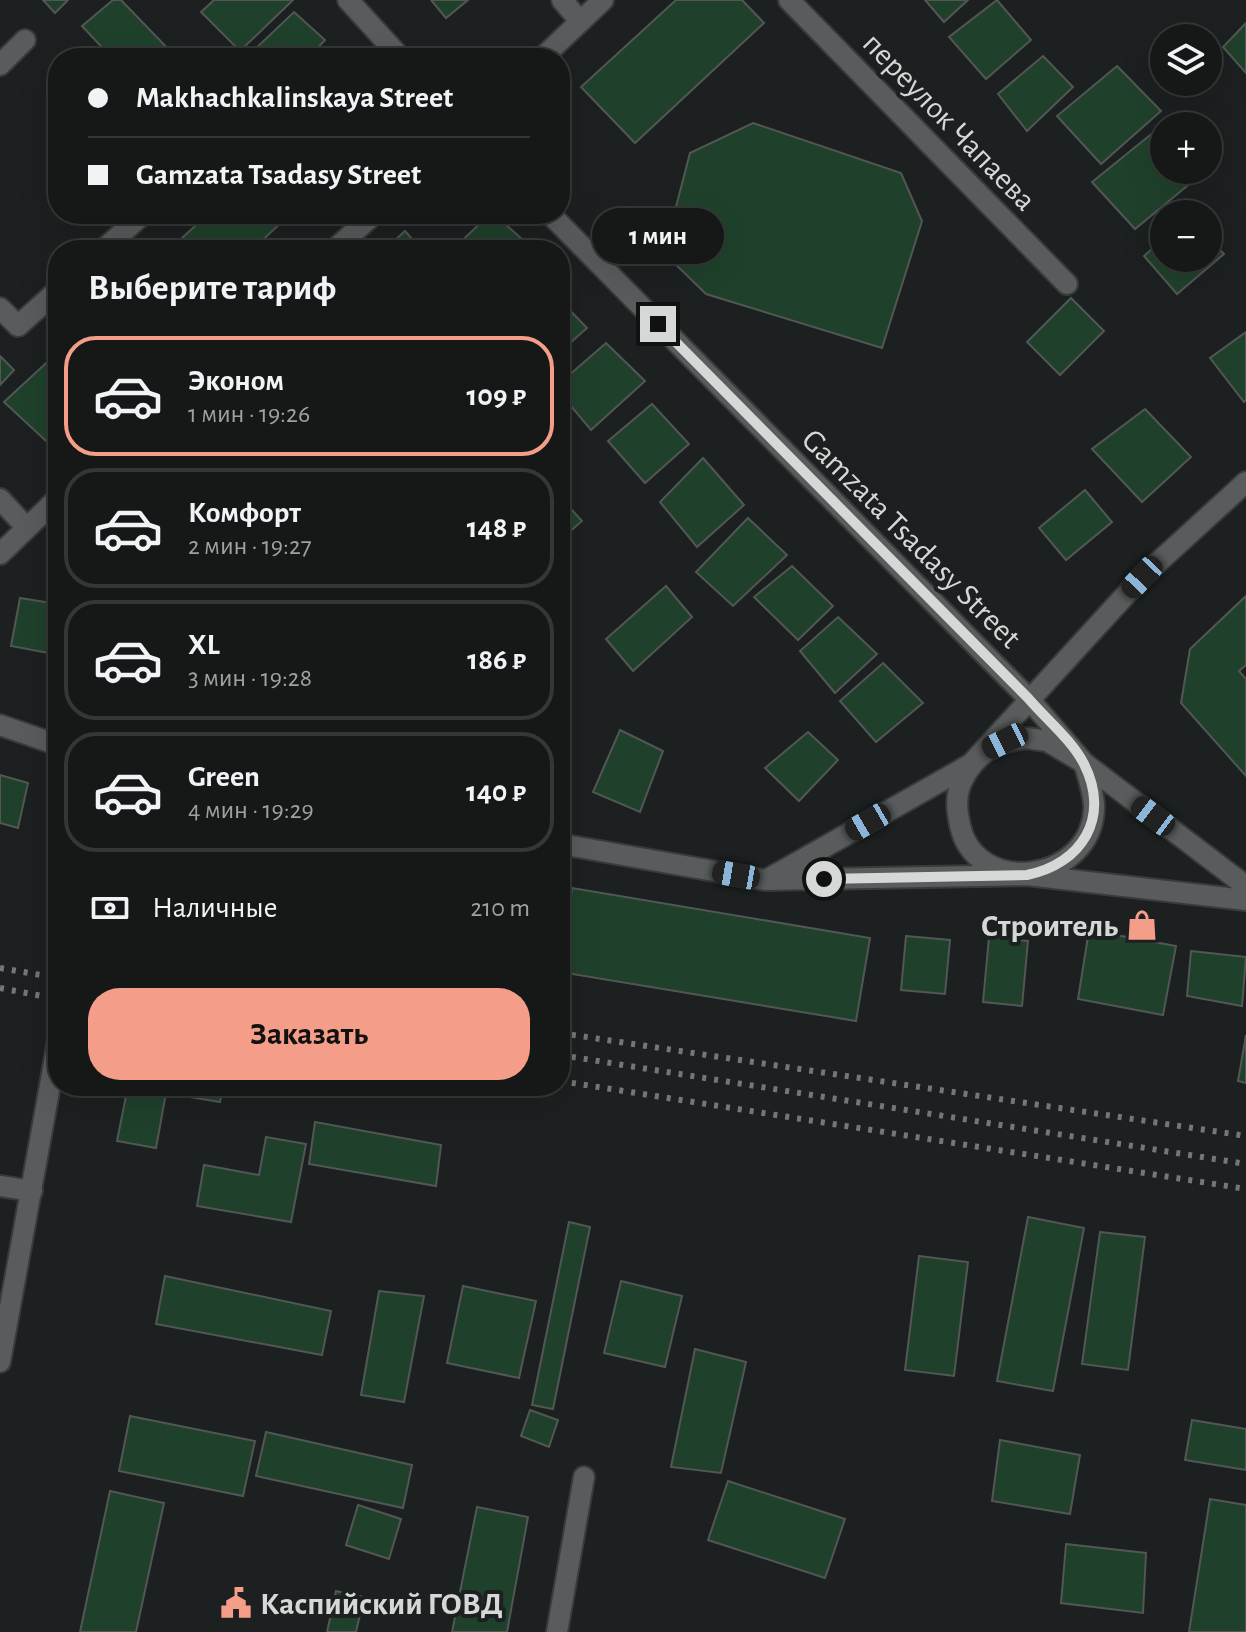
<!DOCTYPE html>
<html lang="ru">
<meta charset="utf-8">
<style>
body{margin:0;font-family:"Alegreya Sans",sans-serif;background:#1f2121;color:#f1f3f6;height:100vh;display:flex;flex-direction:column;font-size:30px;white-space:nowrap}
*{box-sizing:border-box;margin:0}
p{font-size:26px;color:#9ea0a2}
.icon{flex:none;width:44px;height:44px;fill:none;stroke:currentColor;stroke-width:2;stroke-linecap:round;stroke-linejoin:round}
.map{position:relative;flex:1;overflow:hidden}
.details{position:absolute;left:48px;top:240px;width:522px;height:856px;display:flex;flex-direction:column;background:#161818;border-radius:32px;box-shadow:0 8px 32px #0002,0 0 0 2px #353737}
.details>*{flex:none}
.hud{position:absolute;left:48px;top:48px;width:522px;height:176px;border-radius:32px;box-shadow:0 8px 32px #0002,0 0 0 2px #353737;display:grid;align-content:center;height:176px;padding:0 40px;background:#161818}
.fabs{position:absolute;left:1150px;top:24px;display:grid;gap:16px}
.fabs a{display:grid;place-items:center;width:72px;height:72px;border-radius:50%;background:#161818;box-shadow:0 8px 32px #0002,0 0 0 2px #353737;font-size:40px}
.end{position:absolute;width:36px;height:36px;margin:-18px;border:10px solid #d6d8d8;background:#111;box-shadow:0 0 0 4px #111}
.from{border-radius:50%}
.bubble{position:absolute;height:56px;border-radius:28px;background:#161818;box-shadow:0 8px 32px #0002,0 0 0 2px #353737;font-size:26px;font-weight:700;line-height:56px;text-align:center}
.car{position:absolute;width:24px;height:48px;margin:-24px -12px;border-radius:10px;box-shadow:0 0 6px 2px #0007;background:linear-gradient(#222 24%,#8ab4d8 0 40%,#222 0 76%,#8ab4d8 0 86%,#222 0)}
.hud b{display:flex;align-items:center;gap:28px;height:76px;font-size:30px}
.hud b+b{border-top:2px solid #353737}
.hud i{width:20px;height:20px;background:#f1f3f6}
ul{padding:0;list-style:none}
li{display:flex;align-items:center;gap:24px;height:120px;margin:0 16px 12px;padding:0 24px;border:4px solid #353737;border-radius:32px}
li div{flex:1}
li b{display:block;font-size:30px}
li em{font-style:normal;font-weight:700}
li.active{border-color:#f49e89}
li>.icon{width:72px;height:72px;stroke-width:1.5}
h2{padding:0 40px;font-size:36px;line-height:96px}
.pay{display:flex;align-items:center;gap:20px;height:88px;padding:0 40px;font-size:30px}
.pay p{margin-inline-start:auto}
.button{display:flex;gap:16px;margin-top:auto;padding:16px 40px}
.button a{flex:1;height:92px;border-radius:32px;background:#f49e89;color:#111;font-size:32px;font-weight:700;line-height:92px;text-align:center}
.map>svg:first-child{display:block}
.building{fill:#1f412b;stroke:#535654;stroke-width:2}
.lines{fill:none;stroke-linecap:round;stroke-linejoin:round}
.minor-casing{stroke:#393b3b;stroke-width:24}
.minor{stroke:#585c5c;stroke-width:20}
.rail{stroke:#757777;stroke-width:6;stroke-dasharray:4 8;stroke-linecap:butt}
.route{stroke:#d6d8d8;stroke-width:10}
.labels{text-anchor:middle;stroke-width:8;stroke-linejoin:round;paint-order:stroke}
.street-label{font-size:32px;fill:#d6d8d8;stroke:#1d2020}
.poi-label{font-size:32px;font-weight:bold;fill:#d6d8d8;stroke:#1d2020;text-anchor:end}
</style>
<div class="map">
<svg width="1246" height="1632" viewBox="0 0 1246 1632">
<rect width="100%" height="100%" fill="#1d2020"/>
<!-- building -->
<g class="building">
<path d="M43 0H68L55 13Z"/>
<path d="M113 0H121L177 58H112L82 26Z"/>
<path d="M214 0H293L240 51 201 12Z"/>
<path d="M431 0H468L446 18Z"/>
<path d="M676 0H742L764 23 635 143 581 87Z"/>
<path d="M925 0H968L944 22Z"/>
<path d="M997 0 1031 40 986 79 949 37Z"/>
<path d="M294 12 325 40 308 58H259L253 51Z"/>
<path d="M1246 23V73L1223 47Z"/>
<path d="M1043 56 1073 87 1027 131 998 94Z"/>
<path d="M1117 66 1161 111 1101 164 1057 116Z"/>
<path d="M753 123 901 173 922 221 882 348 706 294 664 253 690 153Z"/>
<path d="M1155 131 1164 141V170H1191L1198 177 1135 229 1092 182Z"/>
<path d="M208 214H277L283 221 252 250H169Z"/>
<path d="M490 214H494L532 248 452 250Z"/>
<path d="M405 231 422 250H384Z"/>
<path d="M1164 238V258H1208V238L1224 254 1177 294 1144 256Z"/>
<path d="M1071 298 1104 331 1060 375 1027 342Z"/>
<path d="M560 300 587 328 560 352Z"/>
<path d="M1246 332V400L1244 402 1210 358Z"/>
<path d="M606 343 645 381 591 430 560 393V383Z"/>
<path d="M58 352V430L46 441 4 402Z"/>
<path d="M0 356 14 370 0 385Z"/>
<path d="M652 404 689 444 645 483 608 441Z"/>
<path d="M1145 409 1191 457 1142 502 1092 449Z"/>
<path d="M703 458 744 505 697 547 660 502Z"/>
<path d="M1085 490 1112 522 1066 560 1039 528Z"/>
<path d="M560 497 582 521 560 540Z"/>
<path d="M748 518 787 555 733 606 696 572Z"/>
<path d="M792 566 833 606 798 640 754 597Z"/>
<path d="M666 586 692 617 633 671 606 639Z"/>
<path d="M1246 596V665L1239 671 1246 679V776L1181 703 1190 649Z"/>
<path d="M20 598 58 604 54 654 11 646Z"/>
<path d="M838 617 877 654 835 693 800 651Z"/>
<path d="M883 663 923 703 876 742 840 701Z"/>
<path d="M620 730 663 751 640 812 593 792Z"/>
<path d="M808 732 838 760 799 801 765 768Z"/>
<path d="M0 775 28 783 18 828 0 823Z"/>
<path d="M572 888 870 938 856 1021 560 972Z"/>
<path d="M1089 930 1176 946 1163 1015 1078 999Z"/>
<path d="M906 936 950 940 945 994 901 990Z"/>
<path d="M989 937 1028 941 1022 1006 983 1002Z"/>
<path d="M1191 951 1246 957 1242 1006 1187 996Z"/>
<path d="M1246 1035V1083L1238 1081Z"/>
<path d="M128 1086H223L220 1102 166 1093 156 1148 117 1141Z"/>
<path d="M315 1122 441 1145 436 1186 309 1164Z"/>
<path d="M266 1137 306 1144 291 1222 197 1206 204 1165 259 1175Z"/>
<path d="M1028 1217 1084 1228 1053 1391 997 1381Z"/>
<path d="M569 1222 590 1227 553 1409 532 1405Z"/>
<path d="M1100 1232 1145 1237 1128 1370 1082 1364Z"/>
<path d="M919 1256 968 1262 954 1376 905 1370Z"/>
<path d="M165 1276 331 1311 322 1355 156 1324Z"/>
<path d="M621 1281 682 1296 665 1367 604 1353Z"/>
<path d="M463 1286 536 1301 519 1378 447 1363Z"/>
<path d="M379 1291 424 1296 404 1402 361 1395Z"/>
<path d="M695 1349 746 1362 721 1473 671 1467Z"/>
<path d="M530 1410 558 1420 549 1447 521 1436Z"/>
<path d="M130 1416 255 1441 243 1496 119 1471Z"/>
<path d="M1192 1420 1246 1429V1470L1185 1460Z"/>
<path d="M266 1432 412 1465 403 1508 256 1476Z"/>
<path d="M1000 1440 1080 1455 1070 1514 992 1501Z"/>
<path d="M728 1481 845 1519 825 1578 708 1540Z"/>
<path d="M110 1491 164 1503 136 1632H80Z"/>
<path d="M1210 1499 1246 1505V1632H1189Z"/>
<path d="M358 1505 401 1519 389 1559 346 1545Z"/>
<path d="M477 1507 528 1517 507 1632H452Z"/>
<path d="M1066 1544 1146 1553 1143 1613 1061 1603Z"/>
<path d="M336 1591 364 1597 356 1632H327Z"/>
</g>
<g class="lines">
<defs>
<g id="minor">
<path d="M348 0 401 58"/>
<path d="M562 0 580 21"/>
<path d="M789 0 1067 284"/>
<path d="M542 58 603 0"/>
<path d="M0 65 25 40"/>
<path d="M550 214 1028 698 1084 763 1246 886"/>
<path d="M103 250 143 214"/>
<path d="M334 250 374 214"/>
<path d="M0 308 18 326 58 290"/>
<path d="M0 499 26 527"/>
<path d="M0 554 58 498"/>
<path d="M0 725 58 745"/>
<path d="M1026 738 1047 741 1084 763C1088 776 1093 791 1094 805 1095 884 971 900 959 820 956 806 956 792 963 779 977 752 997 742 1026 738Z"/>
<path d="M560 844 765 880 1027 875 1246 900"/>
<path d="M768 879 971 764 1142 577 1246 482"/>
<path d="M0 1186 32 1191"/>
<path d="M0 1362 58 1041"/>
<path d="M557 1632 584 1477"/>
</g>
</defs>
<!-- minor casing -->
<use href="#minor" class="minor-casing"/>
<!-- minor -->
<use href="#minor" class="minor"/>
<!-- rail -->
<g class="rail">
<path d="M0 968 58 978"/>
<path d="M0 988 58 999"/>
<path d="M560 1033 1246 1136"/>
<path d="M560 1055 1246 1164"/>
<path d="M560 1081 1246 1189"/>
</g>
</g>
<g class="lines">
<!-- route -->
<path class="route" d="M658 324 1028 698C1045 718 1072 740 1084 764 1111 817 1082 864 1027 875L824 879"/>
</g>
<!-- icons -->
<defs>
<symbol id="shop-bare" viewBox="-9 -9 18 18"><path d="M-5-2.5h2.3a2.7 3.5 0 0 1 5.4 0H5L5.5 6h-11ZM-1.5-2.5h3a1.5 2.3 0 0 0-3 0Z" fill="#f49e89" stroke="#1d2020" stroke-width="2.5" paint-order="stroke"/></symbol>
<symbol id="civic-bare" viewBox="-9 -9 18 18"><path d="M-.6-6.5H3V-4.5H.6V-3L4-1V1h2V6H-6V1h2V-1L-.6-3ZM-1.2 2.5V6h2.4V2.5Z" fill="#f49e89" stroke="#1d2020" stroke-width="2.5" paint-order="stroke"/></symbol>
</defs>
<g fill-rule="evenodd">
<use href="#shop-bare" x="1120" y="903" width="44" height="44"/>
<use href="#civic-bare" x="214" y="1581" width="44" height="44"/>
</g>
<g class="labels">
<!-- street labels -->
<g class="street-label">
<text transform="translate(950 121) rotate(46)" y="11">переулок Чапаева</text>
<text transform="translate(912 538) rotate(45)" y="11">Gamzata Tsadasy Street</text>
</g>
<!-- poi labels -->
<g class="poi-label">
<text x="1118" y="936">Строитель</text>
<text x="260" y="1614" text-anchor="start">Каспийский ГОВД</text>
</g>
</g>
</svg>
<div class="fabs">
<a><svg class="icon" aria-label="layers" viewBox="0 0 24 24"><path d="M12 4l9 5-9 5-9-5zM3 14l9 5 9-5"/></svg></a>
<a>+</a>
<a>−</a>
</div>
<i class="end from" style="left:824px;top:879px"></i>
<i class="end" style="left:658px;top:324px"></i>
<div class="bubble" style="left:592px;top:208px;width:132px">1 мин</div>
<i class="car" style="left:1142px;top:577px;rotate:223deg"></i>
<i class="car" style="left:1005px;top:741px;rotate:244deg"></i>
<i class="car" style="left:1153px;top:816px;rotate:307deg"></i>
<i class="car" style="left:868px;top:822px;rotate:240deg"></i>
<i class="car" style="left:736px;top:875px;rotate:280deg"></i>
<div class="hud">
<b><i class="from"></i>Makhachkalinskaya Street</b>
<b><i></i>Gamzata Tsadasy Street</b>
</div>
<section class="details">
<h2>Выберите тариф</h2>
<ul>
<li class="active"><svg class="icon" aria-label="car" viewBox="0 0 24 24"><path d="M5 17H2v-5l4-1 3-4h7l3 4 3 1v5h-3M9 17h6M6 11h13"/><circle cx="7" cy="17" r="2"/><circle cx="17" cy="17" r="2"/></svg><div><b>Эконом</b><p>1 мин · 19:26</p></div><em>109 ₽</em></li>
<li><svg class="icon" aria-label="car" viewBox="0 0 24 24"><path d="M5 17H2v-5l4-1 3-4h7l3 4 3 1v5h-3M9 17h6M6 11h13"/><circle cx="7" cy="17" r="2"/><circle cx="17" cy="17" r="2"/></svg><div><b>Комфорт</b><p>2 мин · 19:27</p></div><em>148 ₽</em></li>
<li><svg class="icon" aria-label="car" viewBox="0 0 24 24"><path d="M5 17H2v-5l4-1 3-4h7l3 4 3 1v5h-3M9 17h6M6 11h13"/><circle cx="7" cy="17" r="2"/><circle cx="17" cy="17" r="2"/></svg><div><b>XL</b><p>3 мин · 19:28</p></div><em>186 ₽</em></li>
<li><svg class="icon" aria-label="car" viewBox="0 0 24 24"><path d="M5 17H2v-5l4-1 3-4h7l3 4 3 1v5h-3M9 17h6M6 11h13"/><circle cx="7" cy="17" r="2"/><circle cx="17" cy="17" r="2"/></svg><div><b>Green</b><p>4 мин · 19:29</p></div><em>140 ₽</em></li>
</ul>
<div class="pay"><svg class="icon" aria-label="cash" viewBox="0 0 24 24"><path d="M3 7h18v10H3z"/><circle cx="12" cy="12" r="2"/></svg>Наличные<p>210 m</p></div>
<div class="button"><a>Заказать</a></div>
</section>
</div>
